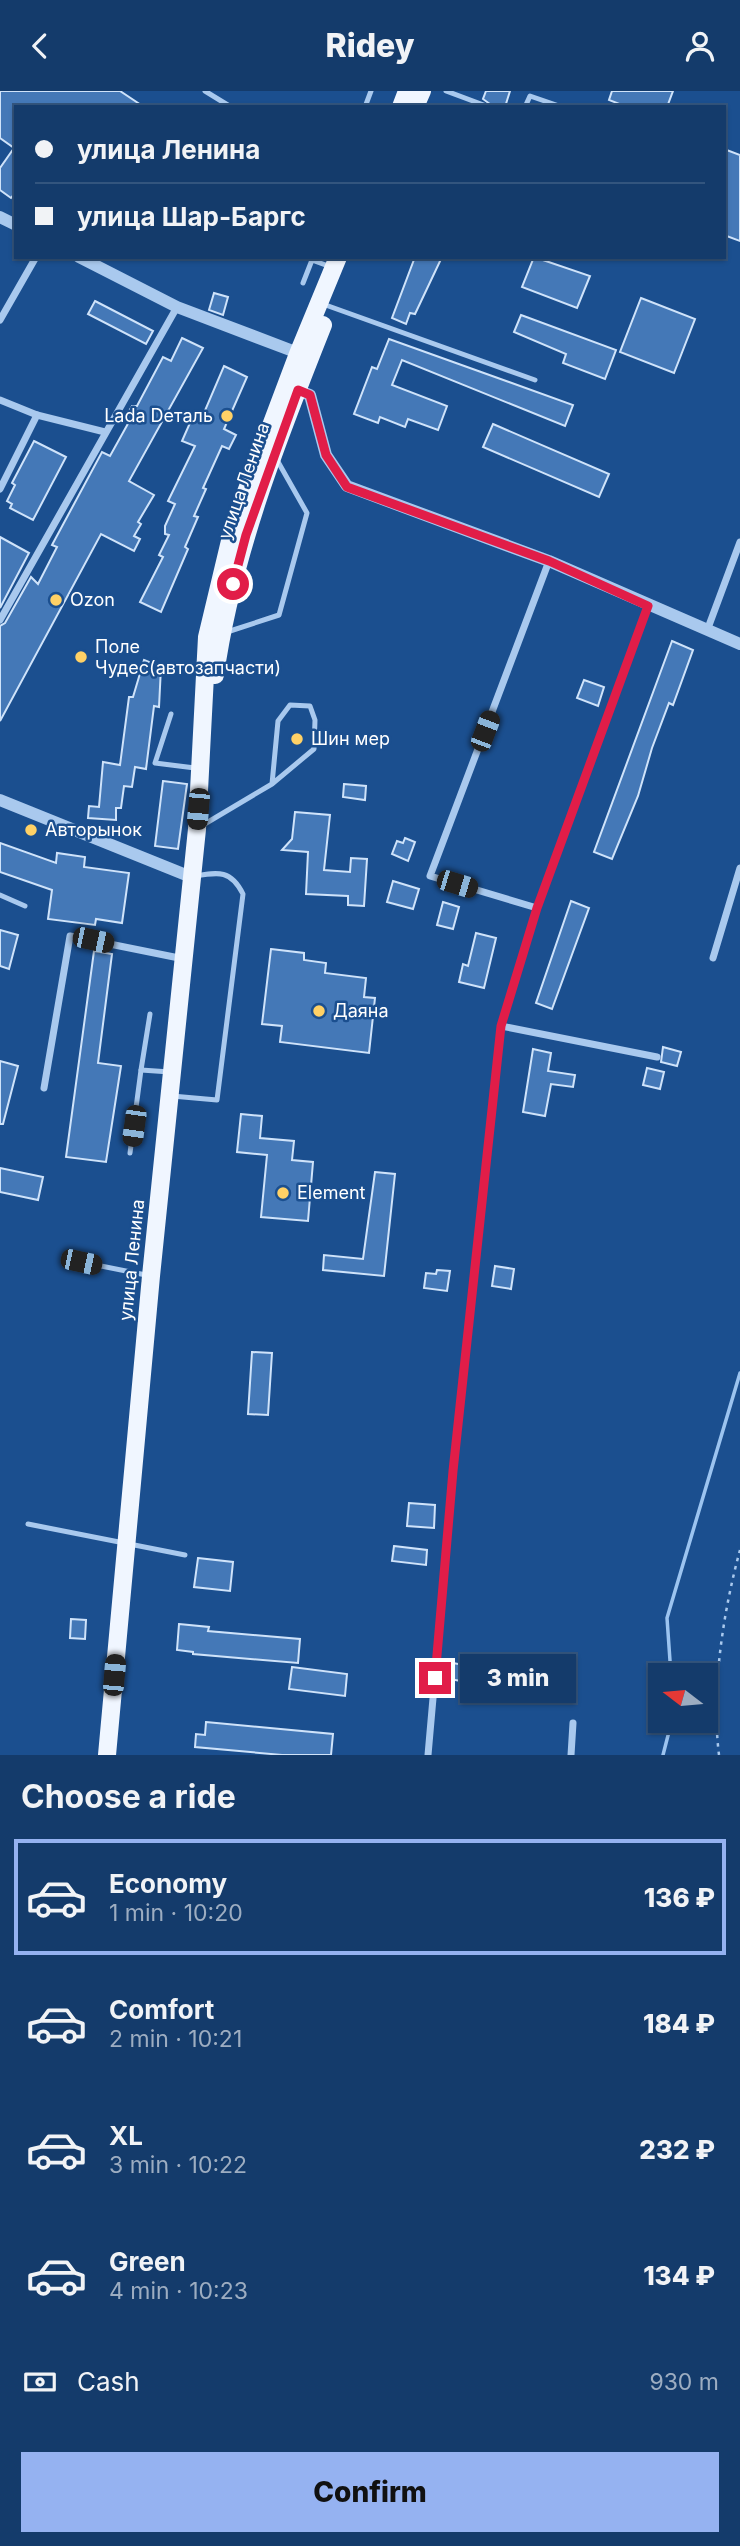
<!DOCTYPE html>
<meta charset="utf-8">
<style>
body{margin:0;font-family:Inter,sans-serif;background:#1d4271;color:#f1f3f6;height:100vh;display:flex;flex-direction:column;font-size:26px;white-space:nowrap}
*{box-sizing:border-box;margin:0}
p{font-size:23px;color:#9dadc1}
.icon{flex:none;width:38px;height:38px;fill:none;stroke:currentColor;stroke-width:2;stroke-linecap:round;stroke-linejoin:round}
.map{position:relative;height:1664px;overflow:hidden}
.drawer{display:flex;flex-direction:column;background:#143b6b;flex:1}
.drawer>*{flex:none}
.banner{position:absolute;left:14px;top:14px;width:712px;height:154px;border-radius:0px;box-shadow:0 2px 5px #0004,0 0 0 2px #33557e;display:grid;align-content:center;height:154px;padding:0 21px;background:#143b6b}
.needle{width:46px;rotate:286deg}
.tools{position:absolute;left:648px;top:1572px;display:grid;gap:14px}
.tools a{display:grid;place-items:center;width:70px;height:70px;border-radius:0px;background:#143b6b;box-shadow:0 2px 5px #0004,0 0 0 2px #33557e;font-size:35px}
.end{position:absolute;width:32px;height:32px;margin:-16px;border:9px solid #e11d48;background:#fff;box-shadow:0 0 0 4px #fff}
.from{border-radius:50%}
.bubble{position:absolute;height:49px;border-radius:0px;background:#143b6b;box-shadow:0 2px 5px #0004,0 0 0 2px #33557e;font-size:23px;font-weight:800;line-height:49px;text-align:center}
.car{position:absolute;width:21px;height:42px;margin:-21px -10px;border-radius:9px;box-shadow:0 0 5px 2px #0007;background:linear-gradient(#222 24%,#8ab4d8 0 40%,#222 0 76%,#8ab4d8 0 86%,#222 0)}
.banner b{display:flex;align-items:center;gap:24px;height:66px;font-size:26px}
.banner b+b{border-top:2px solid #33557e}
.banner i{width:18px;height:18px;background:#f1f3f6}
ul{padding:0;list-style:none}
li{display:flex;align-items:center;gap:21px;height:116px;margin:0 14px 10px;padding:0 7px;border:4px solid transparent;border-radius:0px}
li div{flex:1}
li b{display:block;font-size:26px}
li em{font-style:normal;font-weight:800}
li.selected{border-color:#95b2f1}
li>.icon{width:63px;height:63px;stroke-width:1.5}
h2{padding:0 21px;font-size:32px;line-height:84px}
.pay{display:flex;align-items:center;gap:18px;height:77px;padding:0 21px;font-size:26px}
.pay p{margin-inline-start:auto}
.cta{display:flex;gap:14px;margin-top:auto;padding:14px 21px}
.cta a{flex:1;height:80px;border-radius:0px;background:#95b2f1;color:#111;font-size:28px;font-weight:800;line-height:80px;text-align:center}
header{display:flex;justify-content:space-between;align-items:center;height:91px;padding:0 21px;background:#143b6b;font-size:32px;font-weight:800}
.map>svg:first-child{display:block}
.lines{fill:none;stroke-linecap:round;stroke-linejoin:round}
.stream{stroke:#9cc4f0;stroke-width:3.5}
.building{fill:#4478b7;stroke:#cfe3fa;stroke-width:2}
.path{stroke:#a9c9ee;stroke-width:2.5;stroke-dasharray:3.5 5;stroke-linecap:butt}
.service{stroke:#a9c9ee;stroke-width:5}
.minor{stroke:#a9c9ee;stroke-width:7}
.tertiary{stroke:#a9c9ee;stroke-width:12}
.primary{stroke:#f0f6ff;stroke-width:18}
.route{stroke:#e11d48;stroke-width:9}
.poi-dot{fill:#ffd166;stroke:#1b4f8f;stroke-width:2.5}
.labels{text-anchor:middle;stroke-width:5;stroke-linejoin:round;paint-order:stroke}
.poi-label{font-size:18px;fill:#fff;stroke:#1b4f8f;text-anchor:start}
.street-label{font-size:18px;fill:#fff;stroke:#1b4f8f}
</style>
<header><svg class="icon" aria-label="back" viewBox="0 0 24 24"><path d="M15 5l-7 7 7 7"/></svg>Ridey<svg class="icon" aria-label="person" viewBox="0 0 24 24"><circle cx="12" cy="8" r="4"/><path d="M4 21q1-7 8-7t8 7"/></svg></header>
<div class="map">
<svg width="740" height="1664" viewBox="0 0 740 1664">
<rect width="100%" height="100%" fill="#1b4f8f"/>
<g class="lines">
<!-- stream -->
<g class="stream">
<path d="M671 1584 667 1527 740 1282"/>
<path d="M663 1664 672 1629"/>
</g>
</g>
<!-- building -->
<g class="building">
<path d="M0 0H120L144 16H16V101L11 107 0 99V77L14 57 0 47Z"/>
<path d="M486 0H510L505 16H494L483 8Z"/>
<path d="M612 0H673L667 16H627L609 9Z"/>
<path d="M724 58 740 64V150L724 144Z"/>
<path d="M415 166H442L415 223 410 222 406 233 392 227Z"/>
<path d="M534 166 590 185 577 217 522 196Z"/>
<path d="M214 202 228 206 223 224 209 219Z"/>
<path d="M641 207 695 228 674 282 620 261Z"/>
<path d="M95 210 153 240 146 253 88 223Z"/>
<path d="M521 224 616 259 605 288 563 272 566 263 514 241Z"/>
<path d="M182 247 203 257 129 390 154 404 138 431 141 433 134 445 140 448 134 460 101 443 0 630V535L5 532 31 486 38 493 57 456 52 454 102 361 110 365 130 329 126 326 132 315H137L163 266 171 270Z"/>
<path d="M389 248 573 314 565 335 402 269 392 294 447 315 438 339 408 328 405 336 380 326 378 332 354 323 372 276 377 278Z"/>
<path d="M224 275 247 286 224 338 236 344 229 358 222 355 203 397 206 398 194 425 198 426 185 456 188 458 161 521 140 511 163 466 159 464 169 444 165 443V435L175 413 168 410 195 355 182 350 193 325 201 329Z"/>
<path d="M493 333 609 383 599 406 483 356Z"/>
<path d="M34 350 66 366 33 429 10 417 12 413 7 410 15 394 12 392Z"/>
<path d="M0 446 29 462 0 517Z"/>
<path d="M672 550 693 559 673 614 669 612 652 657 638 705 612 768 594 761Z"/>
<path d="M144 569 161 576 159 616 154 615 146 678 135 676 132 696 124 695 121 717H116V729L88 727 89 715 99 716 103 671 120 674 129 606H133Z"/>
<path d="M584 589 604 596 598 615 577 607Z"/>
<path d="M163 690 187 693 178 758 155 755Z"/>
<path d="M344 693 366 695 365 709 343 706Z"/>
<path d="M295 721 330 724 324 779 350 781 351 767 367 768 364 815 348 814V805L306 803 308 761 282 759 292 748Z"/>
<path d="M405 747 415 751 408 770 392 763 397 750 403 752Z"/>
<path d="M0 752 56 772 57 762 85 766 84 776 129 782 122 832 96 828 95 834 48 828 52 799 0 781Z"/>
<path d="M393 790 419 798 413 818 387 811Z"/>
<path d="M571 810 589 817 552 918 536 912Z"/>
<path d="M443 811 459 816 453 838 437 834Z"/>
<path d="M0 839 18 844 9 878 0 875Z"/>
<path d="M476 842 496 847 484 897 459 891 463 873 468 875Z"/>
<path d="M271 858 304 862V869L326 872 325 882 366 887 364 906 375 907 369 962 280 951 282 935 262 933Z"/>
<path d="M94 860 112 863 98 972 121 975 106 1071 66 1066Z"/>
<path d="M663 956 681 961 677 975 661 971Z"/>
<path d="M533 958 551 962 548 980 575 984 573 996 551 993 545 1025 523 1021Z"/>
<path d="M0 970 18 975 3 1033H0Z"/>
<path d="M647 977 664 981 660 998 643 994Z"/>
<path d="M241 1023 262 1025 260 1047 294 1050 292 1069 313 1071 308 1130 261 1126 267 1064 237 1061Z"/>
<path d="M0 1077 43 1086 38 1109 0 1101Z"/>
<path d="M375 1081 395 1083 384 1185 323 1179 324 1164 363 1168Z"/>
<path d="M495 1175 514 1178 511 1198 492 1195Z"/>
<path d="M437 1179 450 1180 447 1200 424 1197 426 1182 436 1183Z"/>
<path d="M252 1261 272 1262 268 1324 248 1323Z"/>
<path d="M409 1412 435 1414 434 1437 407 1435Z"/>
<path d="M394 1455 427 1459 426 1474 392 1470Z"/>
<path d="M198 1467 233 1471 230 1500 194 1496Z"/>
<path d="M71 1528 86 1529 85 1548 70 1547Z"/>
<path d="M179 1533 209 1536 208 1540 300 1548 298 1572 193 1563V1561L177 1559Z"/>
<path d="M453 1572 474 1576 471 1592 450 1588Z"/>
<path d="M292 1576 347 1583 345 1605 289 1598Z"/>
<path d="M206 1631 333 1643 331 1664H282L195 1656 196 1643 205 1644Z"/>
</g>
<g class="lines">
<!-- path -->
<path class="path" d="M719 1664C711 1600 723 1521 740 1459"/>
<!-- service -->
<g class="service">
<path d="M205 0 231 16"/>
<path d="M446 0 489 16"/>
<path d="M365 16 371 0"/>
<path d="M525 16 530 5 562 16"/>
<path d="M303 192 312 169 331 176"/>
<path d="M320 212 535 289"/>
<path d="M227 541 279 524 307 422 277 369"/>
<path d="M171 623 155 672 195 677"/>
<path d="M203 734 272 693 314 658 315 629 310 615 290 614 278 630 272 693"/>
<path d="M0 804 25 815"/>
<path d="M150 923 141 979 170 981"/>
<path d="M172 1005 217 1009 243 803C231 779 219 781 195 785"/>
<path d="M130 1062 141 979"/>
<path d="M81 1171 146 1184"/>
<path d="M28 1433 185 1464"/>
</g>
<!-- minor -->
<g class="minor">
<path d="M0 229 36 166"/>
<path d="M0 309 37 324 105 341"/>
<path d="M0 398 37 324"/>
<path d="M0 529 177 216"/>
<path d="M708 537 740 451"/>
<path d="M537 817 430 785 549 470"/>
<path d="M713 867 740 777"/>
<path d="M501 935 657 966"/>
<path d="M44 997 70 845 184 868"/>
<path d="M428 1664 453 1380 501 935 537 817 648 515"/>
<path d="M571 1664 573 1632"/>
</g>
<!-- tertiary -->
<g class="tertiary">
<path d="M0 126 16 134"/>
<path d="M79 166 177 216 306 265"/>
<path d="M292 297 310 304 326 364 347 395 549 470 740 553"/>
<path d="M0 709 191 786"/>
</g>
<!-- primary -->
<g class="primary">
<path d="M401 16 407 0"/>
<path d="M415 16 422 0"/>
<path d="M215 584C232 463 278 347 323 234"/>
<path d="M107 1664 151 1185 197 738 207 546 234 433 298 263 338 166"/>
</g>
</g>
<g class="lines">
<!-- route -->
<path class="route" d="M233 493 246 444 298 299 310 304 326 364 347 396 549 470 648 515 537 817 501 935 453 1380 435 1587"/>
</g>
<!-- markers -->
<g class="poi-dot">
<circle cx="227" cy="325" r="7"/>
<circle cx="56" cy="509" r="7"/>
<circle cx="81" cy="566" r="7"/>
<circle cx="297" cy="648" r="7"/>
<circle cx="31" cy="739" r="7"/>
<circle cx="319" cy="920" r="7"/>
<circle cx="283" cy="1102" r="7"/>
</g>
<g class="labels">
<!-- poi labels -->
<g class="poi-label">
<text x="213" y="331" text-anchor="end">Lada Dеталь</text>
<text x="70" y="515">Ozon</text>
<text x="95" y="562">Поле<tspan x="95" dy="21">Чудес(автозапчасти)</tspan></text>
<text x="311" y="654">Шин мер</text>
<text x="45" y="745">Авторынок</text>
<text x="333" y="926">Даяна</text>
<text x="297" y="1108">Element</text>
</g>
<!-- street labels -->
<g class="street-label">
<text transform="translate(244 390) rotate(-71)" y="6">улица Ленина</text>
<text transform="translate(132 1169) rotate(-84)" y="6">улица Ленина</text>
</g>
</g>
</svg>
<div class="tools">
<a><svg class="needle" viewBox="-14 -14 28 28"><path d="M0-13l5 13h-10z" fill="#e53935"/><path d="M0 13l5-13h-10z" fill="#9dadc1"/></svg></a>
</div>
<i class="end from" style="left:233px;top:493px"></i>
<i class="end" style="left:435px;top:1587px"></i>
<div class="bubble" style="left:460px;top:1563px;width:116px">3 min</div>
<i class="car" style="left:485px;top:640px;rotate:21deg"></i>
<i class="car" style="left:198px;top:718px;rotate:185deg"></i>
<i class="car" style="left:457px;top:793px;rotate:107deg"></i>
<i class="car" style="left:93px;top:849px;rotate:102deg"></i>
<i class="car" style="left:134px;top:1035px;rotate:188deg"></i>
<i class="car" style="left:81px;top:1171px;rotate:102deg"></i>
<i class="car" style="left:114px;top:1584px;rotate:5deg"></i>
<div class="banner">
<b><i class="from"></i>улица Ленина</b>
<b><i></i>улица Шар-Баргс</b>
</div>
</div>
<section class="drawer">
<h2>Choose a ride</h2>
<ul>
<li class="selected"><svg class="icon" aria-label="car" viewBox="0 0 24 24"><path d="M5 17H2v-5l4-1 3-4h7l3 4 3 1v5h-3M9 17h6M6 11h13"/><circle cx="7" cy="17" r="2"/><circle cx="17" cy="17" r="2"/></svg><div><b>Economy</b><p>1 min · 10:20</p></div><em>136 ₽</em></li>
<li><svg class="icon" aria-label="car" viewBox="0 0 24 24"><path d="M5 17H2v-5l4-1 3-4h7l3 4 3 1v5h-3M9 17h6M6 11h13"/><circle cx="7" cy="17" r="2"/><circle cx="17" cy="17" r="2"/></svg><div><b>Comfort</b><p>2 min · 10:21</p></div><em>184 ₽</em></li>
<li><svg class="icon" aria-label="car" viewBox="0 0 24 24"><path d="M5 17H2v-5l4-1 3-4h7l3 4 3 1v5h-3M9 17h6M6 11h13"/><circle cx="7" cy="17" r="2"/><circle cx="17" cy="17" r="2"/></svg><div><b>XL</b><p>3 min · 10:22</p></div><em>232 ₽</em></li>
<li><svg class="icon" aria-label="car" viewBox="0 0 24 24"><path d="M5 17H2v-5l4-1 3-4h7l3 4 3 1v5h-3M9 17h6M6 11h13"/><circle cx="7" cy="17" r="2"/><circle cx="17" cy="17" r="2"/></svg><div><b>Green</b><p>4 min · 10:23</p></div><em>134 ₽</em></li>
</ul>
<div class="pay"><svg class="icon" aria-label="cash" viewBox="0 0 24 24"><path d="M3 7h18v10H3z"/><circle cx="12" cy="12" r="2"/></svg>Cash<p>930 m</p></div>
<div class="cta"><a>Confirm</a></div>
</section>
